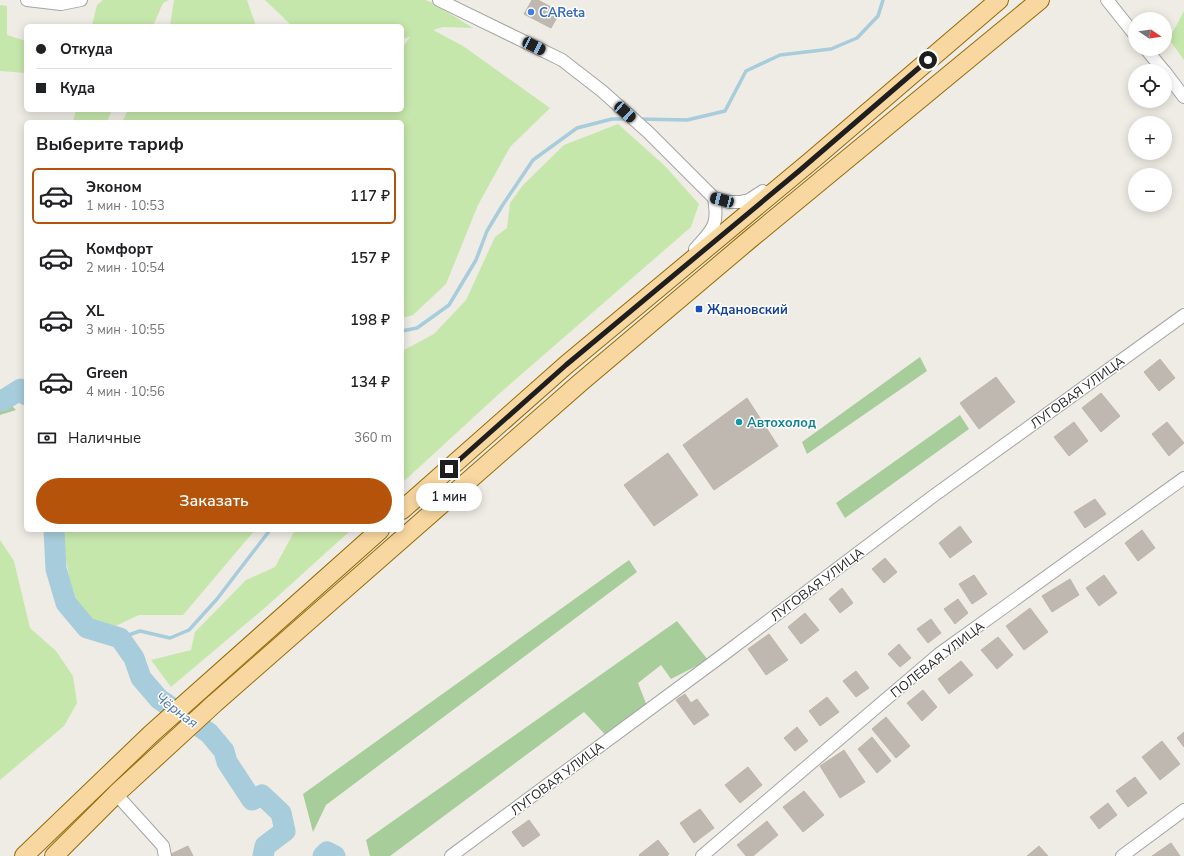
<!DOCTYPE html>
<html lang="ru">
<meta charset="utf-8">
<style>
body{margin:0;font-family:"Nunito Sans",sans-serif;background:#f6f6f6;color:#202124;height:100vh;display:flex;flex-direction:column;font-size:15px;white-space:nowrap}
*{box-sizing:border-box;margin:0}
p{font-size:13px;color:#757577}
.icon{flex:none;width:22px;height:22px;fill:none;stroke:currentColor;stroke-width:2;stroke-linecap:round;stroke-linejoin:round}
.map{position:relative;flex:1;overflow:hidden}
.side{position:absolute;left:24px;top:120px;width:380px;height:412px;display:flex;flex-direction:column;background:#fff;border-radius:6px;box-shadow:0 2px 10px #0003}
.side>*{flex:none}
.banner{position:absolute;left:24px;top:24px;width:380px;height:88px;border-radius:6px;box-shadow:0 2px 10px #0003;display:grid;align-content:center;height:88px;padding:0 12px;background:#fff}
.needle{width:26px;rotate:103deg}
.fabs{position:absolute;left:1128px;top:12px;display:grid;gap:8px}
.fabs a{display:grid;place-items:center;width:44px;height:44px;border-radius:50%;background:#fff;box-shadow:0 2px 10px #0003;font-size:20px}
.end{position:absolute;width:18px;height:18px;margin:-9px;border:5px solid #1e1e1e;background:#fff;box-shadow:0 0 0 2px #fff}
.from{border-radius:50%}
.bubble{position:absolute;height:28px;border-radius:14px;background:#fff;box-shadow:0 2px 10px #0003;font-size:13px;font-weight:600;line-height:28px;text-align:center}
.car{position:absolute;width:12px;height:24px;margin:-12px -6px;border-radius:5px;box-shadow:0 0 3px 1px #0007;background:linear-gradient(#222 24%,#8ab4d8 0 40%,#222 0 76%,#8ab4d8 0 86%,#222 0)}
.banner b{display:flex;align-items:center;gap:14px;height:38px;font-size:15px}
.banner b+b{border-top:1px solid #e0e0e0}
.banner i{width:10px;height:10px;background:#202124}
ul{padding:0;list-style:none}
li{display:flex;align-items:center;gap:12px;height:56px;margin:0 8px 6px;padding:0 4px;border:2px solid transparent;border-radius:6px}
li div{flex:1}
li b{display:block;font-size:15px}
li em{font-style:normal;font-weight:600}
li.active{border-color:#b45309}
li>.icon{width:36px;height:36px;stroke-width:1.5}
h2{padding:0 12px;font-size:18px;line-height:48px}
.pay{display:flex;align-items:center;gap:10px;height:44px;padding:0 12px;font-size:15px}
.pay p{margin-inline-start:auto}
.button{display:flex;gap:8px;margin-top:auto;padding:8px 12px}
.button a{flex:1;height:46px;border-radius:24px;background:#b45309;color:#fff;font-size:16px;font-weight:600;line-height:46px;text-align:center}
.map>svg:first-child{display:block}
.grass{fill:#c6e7ac}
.forest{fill:#a7cd9b}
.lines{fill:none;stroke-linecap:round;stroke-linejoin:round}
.stream{stroke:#a7ccdb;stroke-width:3.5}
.river{stroke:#a7ccdb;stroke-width:21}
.building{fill:#bfb8b1;stroke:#c0b4a8}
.street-casing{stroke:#a5a5a5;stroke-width:14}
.primary-casing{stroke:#936b06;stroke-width:20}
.street{stroke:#fff;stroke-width:12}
.primary{stroke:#f8d7a0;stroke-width:18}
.route{stroke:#1e1e1e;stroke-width:5}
.shop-dot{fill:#3f7fe0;stroke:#fff;stroke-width:1.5}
.transit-dot{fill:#1a4fb4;stroke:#fff;stroke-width:1.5}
.culture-dot{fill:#0f9aa8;stroke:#fff;stroke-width:1.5}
.labels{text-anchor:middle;stroke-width:3;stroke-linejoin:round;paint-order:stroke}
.shop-label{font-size:13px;font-weight:bold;fill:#366cbe;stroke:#fff;text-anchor:start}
.transit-label{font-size:13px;font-weight:bold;fill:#164399;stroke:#fff;text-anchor:start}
.street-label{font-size:13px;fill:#1e1e1e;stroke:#fff}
.culture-label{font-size:13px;font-weight:bold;fill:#0d838f;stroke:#fff;text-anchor:start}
.water-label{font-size:14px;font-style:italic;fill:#4e78ab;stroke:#fff}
</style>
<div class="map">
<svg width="1184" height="856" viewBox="0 0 1184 856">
<rect width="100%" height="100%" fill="#efece5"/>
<!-- grass -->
<g class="grass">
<path d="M103 0H169L163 3 153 26 92 25 97 5Z"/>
<path d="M174 0H247L256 26H170Z"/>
<path d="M265 0H425L433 3 473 28 443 27 433 30 463 46 550 108 510 147 478 205 446 284 413 315 402 318V122H122L128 110H402V48L410 37 402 39V26H292Z"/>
<path d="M0 5 7 6V35L26 41V73L0 71Z"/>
<path d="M1184 11V60L1169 39Z"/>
<path d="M76 110H112L107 122H73Z"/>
<path d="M618 124 665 166 699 204 691 227 500 393 402 483V351L434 334 466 300 495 237 507 228 510 203 523 185 564 145Z"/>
<path d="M62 530H255L183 615H139L109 629 83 620 70 582 61 531Z"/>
<path d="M295 530H351L267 606 171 687 151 660 191 650 195 632 246 580 275 567Z"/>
<path d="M0 540 14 561 30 628 56 651 73 676 77 703 64 726 0 780Z"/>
</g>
<!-- forest -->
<g class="forest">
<path d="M920 357 927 371 807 454 802 442Z"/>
<path d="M0 394 16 410 0 415Z"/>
<path d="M960 415 969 429 845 518 836 503Z"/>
<path d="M629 560 637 572 326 805 313 832 303 794Z"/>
<path d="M677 621 708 660 671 679 661 665 638 683 651 716 613 743 584 712 390 856H370L366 840Z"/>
</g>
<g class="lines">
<!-- stream -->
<g class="stream">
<path d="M639 119 687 120 725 111 746 71 780 55 831 49 857 38 878 16 883 0"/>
<path d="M402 331 417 328 449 305 476 260 487 231 502 206 533 160 577 128 612 119H629"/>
<path d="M120 638 140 631 170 638 189 630 217 599 270 530"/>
</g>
<!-- river -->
<g class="river">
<path d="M0 400 2 401 21 389 26 395"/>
<path d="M54 530 56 569 66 603 87 628 120 638 134 658 141 678 159 699 209 733 224 751 227 762 252 800 262 795 281 813 285 831 265 846 263 856"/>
<path d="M323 856 327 852 335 856"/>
</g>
</g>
<!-- building -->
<g class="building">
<path d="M532 0H538L560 12 551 28 524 14Z"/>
<path d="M1160 359 1175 378 1159 391 1144 372Z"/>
<path d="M996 377 1015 402 979 429 960 403Z"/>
<path d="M1101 393 1120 416 1101 432 1082 408Z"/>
<path d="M747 398 778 446 714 490 683 445Z"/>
<path d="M1074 422 1088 441 1069 456 1054 437Z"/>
<path d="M1167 422 1184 443 1169 456 1152 434Z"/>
<path d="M668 453 698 495 654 526 624 485Z"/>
<path d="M1095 499 1106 514 1085 528 1074 512Z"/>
<path d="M960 526 972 542 950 558 939 543Z"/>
<path d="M1142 530 1155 548 1138 561 1125 543Z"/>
<path d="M885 558 897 572 884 583 872 569Z"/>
<path d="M974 575 987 594 972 604 959 584Z"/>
<path d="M1104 575 1117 593 1099 606 1086 588Z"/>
<path d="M1070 579 1079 595 1052 612 1042 596Z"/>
<path d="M842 588 853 603 840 613 829 599Z"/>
<path d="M958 599 968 613 955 624 944 609Z"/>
<path d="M1030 608 1048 632 1024 650 1006 626Z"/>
<path d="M805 613 819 630 801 644 788 627Z"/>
<path d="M931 619 941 633 928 643 917 629Z"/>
<path d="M769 634 788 660 766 675 748 649Z"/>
<path d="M998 637 1013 655 997 669 981 650Z"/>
<path d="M899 644 911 658 900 667 888 654Z"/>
<path d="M961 661 973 675 949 694 938 679Z"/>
<path d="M856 671 869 688 856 697 843 681Z"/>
<path d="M923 690 937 707 922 721 907 703Z"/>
<path d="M685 694 691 703 697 699 709 715 694 725 676 700Z"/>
<path d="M827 697 839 712 820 726 809 711Z"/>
<path d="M886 717 910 746 896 758 872 729Z"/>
<path d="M797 727 808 741 795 751 784 738Z"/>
<path d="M1184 732V747L1177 738Z"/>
<path d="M872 737 891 761 877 773 858 749Z"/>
<path d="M1162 741 1180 764 1160 780 1142 757Z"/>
<path d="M844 750 865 782 840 798 820 766Z"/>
<path d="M748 767 762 785 740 803 725 785Z"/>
<path d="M1135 777 1147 793 1128 807 1116 791Z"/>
<path d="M804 791 824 815 803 832 783 807Z"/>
<path d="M1108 803 1117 815 1099 829 1090 817Z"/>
<path d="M700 809 714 828 694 843 680 823Z"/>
<path d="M529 820 540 835 523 847 512 832Z"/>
<path d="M767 821 778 835 753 856H746L737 845Z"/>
<path d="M658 840 669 854 667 856H640L639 855Z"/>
<path d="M1171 843 1180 856H1152Z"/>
<path d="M188 846 193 856H170L169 855Z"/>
<path d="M1039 846 1048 856H1027Z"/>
</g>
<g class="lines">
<defs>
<g id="street">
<path d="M27 0 61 4 81 0"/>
<path d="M439 0 562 60 602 91 648 132 714 198 730 202H740L749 200 763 191"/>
<path d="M1107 0 1135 35"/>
<path d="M1146 49 1164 71"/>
<path d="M1165 72 1184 97"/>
<path d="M695 249C713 229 719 225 714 198"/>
<path d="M116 794 163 846 165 856"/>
<path d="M451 856 723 655 932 497 1184 315"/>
<path d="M702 856 939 654 1184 478"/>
<path d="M1122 856 1184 810"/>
</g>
<g id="primary">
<path d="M402 510 566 365 811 161 999 0"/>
<path d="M24 856 151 734 380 530"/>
<path d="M54 856 116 794 215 703 581 382 749 240 1040 0"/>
</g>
</defs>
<!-- street casing -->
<use href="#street" class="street-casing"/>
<!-- primary casing -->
<use href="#primary" class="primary-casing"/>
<!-- street -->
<use href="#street" class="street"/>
<!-- primary -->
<use href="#primary" class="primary"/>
</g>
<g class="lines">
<!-- route -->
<path class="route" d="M449 469 566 365 799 171 928 60"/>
</g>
<!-- markers -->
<circle class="shop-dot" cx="531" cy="12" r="4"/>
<rect class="transit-dot" x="695" y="305" width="8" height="8" rx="2"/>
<circle class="culture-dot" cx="739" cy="422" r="4"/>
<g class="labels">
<!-- shop labels -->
<g class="shop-label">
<text x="539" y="17">CAReta</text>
</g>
<!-- transit labels -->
<g class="transit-label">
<text x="707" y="314">Ждановский</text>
</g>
<!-- street labels -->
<g class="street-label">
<text transform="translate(1077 392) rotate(-36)" y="5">ЛУГОВАЯ УЛИЦА</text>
<text transform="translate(817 584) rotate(-37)" y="5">ЛУГОВАЯ УЛИЦА</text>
<text transform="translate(937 659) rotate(-38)" y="5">ПОЛЕВАЯ УЛИЦА</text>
<text transform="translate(557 778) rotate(-37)" y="5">ЛУГОВАЯ УЛИЦА</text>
</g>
<!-- culture labels -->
<g class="culture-label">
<text x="747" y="427">Автохолод</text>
</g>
<!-- water labels -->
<g class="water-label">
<text transform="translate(177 710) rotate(37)" y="5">Чёрная</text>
</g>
</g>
</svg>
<div class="fabs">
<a><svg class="needle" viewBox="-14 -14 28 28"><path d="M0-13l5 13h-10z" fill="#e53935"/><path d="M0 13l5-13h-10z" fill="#757577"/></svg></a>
<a><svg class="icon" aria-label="locate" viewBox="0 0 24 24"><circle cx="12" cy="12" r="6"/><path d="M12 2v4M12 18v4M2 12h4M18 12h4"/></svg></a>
<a>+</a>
<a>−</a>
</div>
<i class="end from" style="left:928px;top:60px"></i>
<i class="end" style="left:449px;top:469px"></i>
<div class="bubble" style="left:416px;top:483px;width:66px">1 мин</div>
<i class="car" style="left:534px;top:46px;rotate:116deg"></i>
<i class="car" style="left:625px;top:112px;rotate:132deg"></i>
<i class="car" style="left:722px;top:200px;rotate:285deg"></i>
<div class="banner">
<b><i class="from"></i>Откуда</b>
<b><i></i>Куда</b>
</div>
<section class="side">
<h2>Выберите тариф</h2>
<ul>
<li class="active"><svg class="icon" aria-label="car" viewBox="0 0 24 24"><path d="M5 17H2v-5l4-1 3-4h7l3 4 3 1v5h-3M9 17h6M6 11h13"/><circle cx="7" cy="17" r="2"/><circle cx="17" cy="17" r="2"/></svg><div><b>Эконом</b><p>1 мин · 10:53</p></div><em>117 ₽</em></li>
<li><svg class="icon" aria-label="car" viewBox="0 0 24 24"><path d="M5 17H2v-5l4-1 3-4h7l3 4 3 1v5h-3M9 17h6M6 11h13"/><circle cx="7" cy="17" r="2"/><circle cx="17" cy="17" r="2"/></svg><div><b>Комфорт</b><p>2 мин · 10:54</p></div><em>157 ₽</em></li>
<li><svg class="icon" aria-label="car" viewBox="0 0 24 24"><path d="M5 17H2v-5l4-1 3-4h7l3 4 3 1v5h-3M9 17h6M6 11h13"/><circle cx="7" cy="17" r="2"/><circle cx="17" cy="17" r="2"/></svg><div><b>XL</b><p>3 мин · 10:55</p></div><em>198 ₽</em></li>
<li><svg class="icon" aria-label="car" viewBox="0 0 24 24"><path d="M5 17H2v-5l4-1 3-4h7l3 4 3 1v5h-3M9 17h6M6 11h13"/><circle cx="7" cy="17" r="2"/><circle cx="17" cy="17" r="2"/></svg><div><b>Green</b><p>4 мин · 10:56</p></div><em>134 ₽</em></li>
</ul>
<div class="pay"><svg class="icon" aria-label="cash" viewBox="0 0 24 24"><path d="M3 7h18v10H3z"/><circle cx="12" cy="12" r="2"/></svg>Наличные<p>360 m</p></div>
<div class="button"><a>Заказать</a></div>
</section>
</div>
